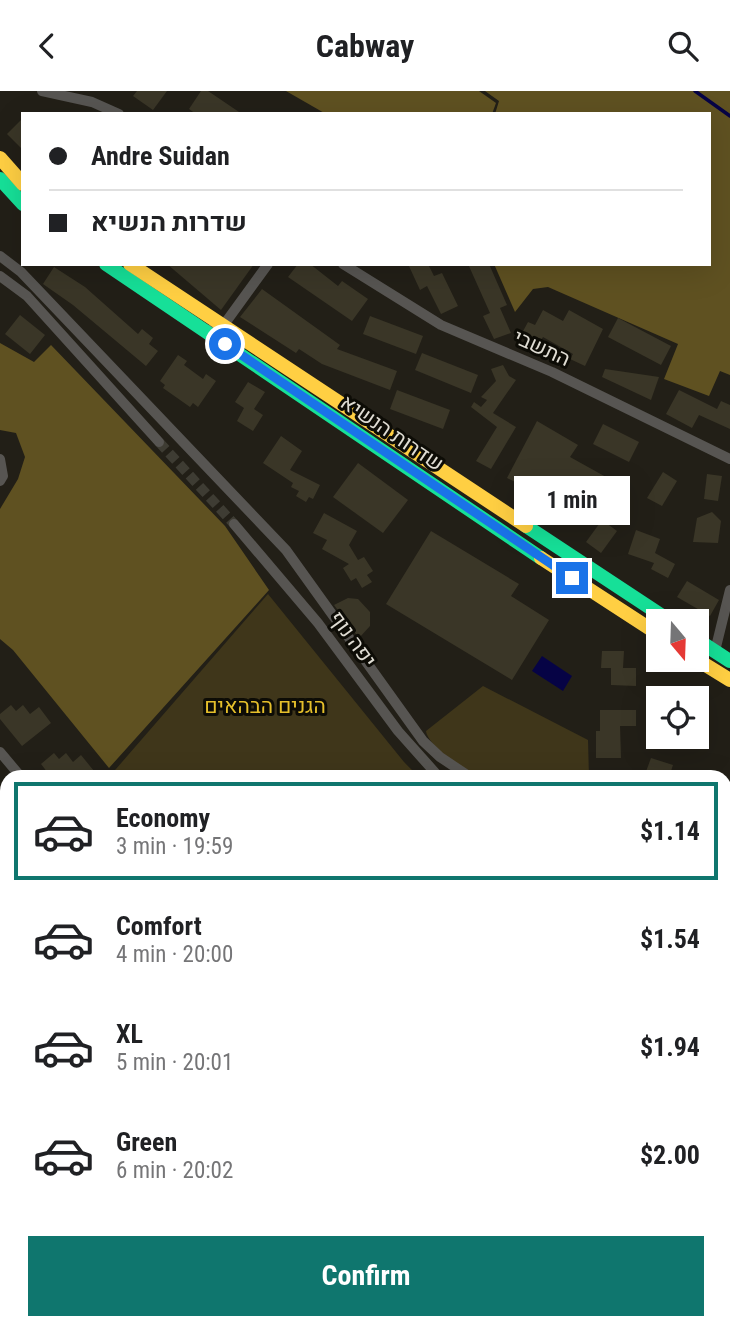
<!DOCTYPE html>
<meta charset="utf-8">
<style>
body{margin:0;font-family:"Roboto Condensed",Heebo,sans-serif;background:#f6f6f6;color:#202124;height:100vh;display:flex;flex-direction:column;font-size:26px;white-space:nowrap}
*{box-sizing:border-box;margin:0}
p{font-size:23px;color:#757577}
.icon{flex:none;width:38px;height:38px;fill:none;stroke:currentColor;stroke-width:2;stroke-linecap:round;stroke-linejoin:round}
.map{position:relative;flex:1;overflow:hidden}
.drawer{position:absolute;left:0px;top:679px;width:732px;height:560px;display:flex;flex-direction:column;background:#fff;border-radius:21px 21px 0 0;box-shadow:0 7px 28px #0002}
.drawer>*{flex:none}
.banner{position:absolute;left:21px;top:21px;width:690px;height:154px;border-radius:0px;box-shadow:0 7px 28px #0002;display:grid;align-content:center;height:154px;padding:0 28px;background:#fff}
.needle{width:46px;rotate:161deg}
.tools{position:absolute;left:646px;top:518px;display:grid;gap:14px}
.tools a{display:grid;place-items:center;width:63px;height:63px;border-radius:0px;background:#fff;box-shadow:0 7px 28px #0002;font-size:35px}
.end{position:absolute;width:32px;height:32px;margin:-16px;border:9px solid #1a73e8;background:#fff;box-shadow:0 0 0 4px #fff}
.from{border-radius:50%}
.bubble{position:absolute;height:49px;border-radius:0px;background:#fff;box-shadow:0 7px 28px #0002;font-size:23px;font-weight:700;line-height:49px;text-align:center}
.banner b{display:flex;align-items:center;gap:24px;height:66px;font-size:26px}
.banner b+b{border-top:2px solid #e0e0e0}
.banner i{width:18px;height:18px;background:#202124}
ul{padding:12px 0 0;list-style:none}
li{display:flex;align-items:center;gap:21px;height:98px;margin:0 14px 10px;padding:0 14px;border:4px solid transparent;border-radius:0px}
li div{flex:1}
li b{display:block;font-size:26px}
li em{font-style:normal;font-weight:700}
li.active{border-color:#0f766e}
li>.icon{width:63px;height:63px;stroke-width:1.5}
.cta{display:flex;gap:14px;margin-top:auto;padding:14px 28px}
.cta a{flex:1;height:80px;border-radius:0px;background:#0f766e;color:#fff;font-size:28px;font-weight:700;line-height:80px;text-align:center}
header{display:flex;justify-content:space-between;align-items:center;height:91px;padding:0 28px;background:#fff;font-size:32px;font-weight:700}
.map>svg:first-child{display:block}
.green{fill:#3f361a}
.forest{fill:#5f5121}
.water{fill:#060345}
.lines{fill:none;stroke-linecap:round;stroke-linejoin:round}
.stream{stroke:#060345;stroke-width:3.5}
.building{fill:#3a3627}
.street-tunnel{stroke:#3e3c33;stroke-width:10;stroke-dasharray:10 5;stroke-linecap:butt}
.street{stroke:#575552;stroke-width:10}
.fast{stroke:#16e098;stroke-width:14}
.slow{stroke:#ffcf43;stroke-width:14}
.route{stroke:#1a73e8;stroke-width:9}
.labels{text-anchor:middle;stroke-width:6;stroke-linejoin:round;paint-order:stroke}
.street-label{font-size:21px;fill:#e0ddd4;stroke:#0d0c06}
.park-label{font-size:21px;fill:#e5bf2b;stroke:#0d0c06}
</style>
<header><svg class="icon" aria-label="back" viewBox="0 0 24 24"><path d="M15 5l-7 7 7 7"/></svg>Cabway<svg class="icon" aria-label="search" viewBox="0 0 24 24"><circle cx="10" cy="10" r="6"/><path d="M15 15l6 6"/></svg></header>
<div class="map">
<svg width="730" height="1239" viewBox="0 0 730 1239">
<rect width="100%" height="100%" fill="#221f17"/>
<!-- green -->
<g class="green">
<path d="M268 503 404 671 419 686H109Z"/>
<path d="M483 595 588 649 589 686C557 686 508 691 478 686 465 684 427 653 426 640Z"/>
<path d="M725 814 730 817V1209L725 1231Z"/>
<path d="M7 863V1066L0 1060V876Z"/>
<path d="M226 1232H316L337 1239H223Z"/>
<path d="M406 1232H724L723 1239H406Z"/>
</g>
<!-- forest -->
<g class="forest">
<path d="M286 0H479L496 12 492 23H326Z"/>
<path d="M485 0H730V284L720 280 709 305 664 288 678 253 548 196 533 198 515 221 494 173H709V23H495L499 10Z"/>
<path d="M0 252 34 271 51 254 225 435 269 499 109 677 13 559 0 548V418L18 388 25 366 16 342 0 339Z"/>
</g>
<!-- water -->
<path class="water" d="M542 565 572 585 563 600 532 580Z"/>
<g class="lines">
<!-- stream -->
<path class="stream" d="M695 0 730 25"/>
</g>
<!-- building -->
<g class="building">
<path d="M137 0H167L153 19 133 5Z"/>
<path d="M201 0H208L242 23H196L189 18Z"/>
<path d="M23 27V59L7 43Z"/>
<path d="M167 173H254L221 219Z"/>
<path d="M298 173H310L338 195 342 190 368 208 352 230 288 186Z"/>
<path d="M408 173H428L434 185 442 182 458 215 441 223 427 195 420 199Z"/>
<path d="M468 173H489L507 214 500 217 511 242 494 248 483 225 490 222Z"/>
<path d="M54 176 85 196 138 243 142 238 153 247 149 253 158 260 146 275 73 214 43 193Z"/>
<path d="M262 198 340 254 337 258 397 280 390 299 322 273 299 258 296 262 240 226Z"/>
<path d="M543 219 563 230 569 219 603 238 585 275 570 268 573 263 543 246 540 251 522 242 528 231 535 234Z"/>
<path d="M20 224 45 244 30 263 5 243Z"/>
<path d="M370 225 423 245 416 263 363 243Z"/>
<path d="M618 227 671 255 661 274 608 246Z"/>
<path d="M422 262 478 284 471 302 415 279Z"/>
<path d="M178 264 187 270 184 274 203 288 206 283 216 290 198 316 193 312 190 316 163 297 165 294 160 290Z"/>
<path d="M503 274 509 285 516 289 493 322 516 336 491 378 476 370 497 336 471 316 474 311 481 316 487 309 481 306 496 290 491 278Z"/>
<path d="M605 278 659 286 651 309 602 286Z"/>
<path d="M248 291 265 301 254 318 263 324 253 340 237 330 244 317 235 311Z"/>
<path d="M397 299 450 319 443 338 390 318Z"/>
<path d="M679 299 717 318 721 310 730 314V338L699 324 692 337 666 323Z"/>
<path d="M537 330 578 354 570 366 606 386 586 420 558 403 550 421 531 413 536 401 507 387Z"/>
<path d="M603 333 639 351 629 371 593 353Z"/>
<path d="M281 345 302 360 290 379 320 394 313 408 309 406 306 411 296 405 299 400 291 396 293 392 263 372Z"/>
<path d="M358 372 408 409 383 442 333 406Z"/>
<path d="M663 381 677 390 662 415 647 407Z"/>
<path d="M707 383 722 385 718 410 704 408Z"/>
<path d="M712 421 721 430 718 452 693 451 697 427Z"/>
<path d="M324 422 357 440 349 454 358 469 364 466 373 480 367 484 372 491 362 497 356 487 351 490 343 477 349 473 322 458 327 449 313 442Z"/>
<path d="M602 429 617 440 601 462 586 451Z"/>
<path d="M636 439 660 448 655 462 675 473 668 487 651 478 654 472 628 463Z"/>
<path d="M431 440 519 493 511 505 549 529 512 589 386 513Z"/>
<path d="M687 490 719 509 710 525 677 506Z"/>
<path d="M348 507 358 508 370 521V535L359 547 334 514Z"/>
<path d="M602 560H624L623 577H636V595L611 594V577H601Z"/>
<path d="M11 614 16 620 23 614 30 623 39 616 51 632 22 655 0 628V623Z"/>
<path d="M600 619H636V635H620L621 667H596V640H600Z"/>
<path d="M54 662 59 668 66 662 73 671 81 664 94 680 86 686H51L41 673Z"/>
<path d="M651 667 673 674 669 686H644Z"/>
</g>
<g class="lines">
<!-- street-tunnel -->
<path class="street-tunnel" d="M159 351 234 433"/>
<!-- street -->
<g class="street">
<path d="M42 0 92 11 119 23"/>
<path d="M0 165 21 181 286 459 423 650 440 666 470 686"/>
<path d="M343 173 441 234 552 281 730 368"/>
<path d="M0 185 27 205 159 351"/>
<path d="M205 240 223 235 268 173"/>
<path d="M0 368 3 385 0 390"/>
<path d="M234 433 318 532 398 640 439 686"/>
<path d="M715 560 730 499"/>
<path d="M0 661 21 686"/>
<path d="M727 784 730 736"/>
<path d="M0 1132 7 1136"/>
<path d="M207 1239 212 1232"/>
</g>
<!-- fast -->
<g class="fast">
<path d="M0 88 23 113"/>
<path d="M106 173 541 467"/>
<path d="M526 435 670 530"/>
<path d="M696 548 730 570"/>
<path d="M0 1190H7"/>
<path d="M0 1201 7 1203"/>
<path d="M371 1232 388 1239"/>
<path d="M419 1232 445 1239"/>
</g>
<!-- slow -->
<g class="slow">
<path d="M0 67 23 93"/>
<path d="M130 173 526 435"/>
<path d="M541 467 658 543"/>
<path d="M696 568 730 589"/>
</g>
</g>
<g class="lines">
<!-- route -->
<path class="route" d="M225 253 572 487"/>
</g>
<g class="labels">
<!-- street labels -->
<g class="street-label">
<text transform="translate(542 257) rotate(24)" y="7">התשבי</text>
<text transform="translate(392 342) rotate(34)" y="7">שדרות הנשיא</text>
<text transform="translate(353 548) rotate(54)" y="7">יפה נוף</text>
</g>
<!-- park labels -->
<g class="park-label">
<text x="265" y="622">הגנים הבהאים</text>
</g>
</g>
</svg>
<div class="tools">
<a><svg class="needle" viewBox="-14 -14 28 28"><path d="M0-13l5 13h-10z" fill="#e53935"/><path d="M0 13l5-13h-10z" fill="#757577"/></svg></a>
<a><svg class="icon" aria-label="locate" viewBox="0 0 24 24"><circle cx="12" cy="12" r="6"/><path d="M12 2v4M12 18v4M2 12h4M18 12h4"/></svg></a>
</div>
<i class="end from" style="left:225px;top:253px"></i>
<i class="end" style="left:572px;top:487px"></i>
<div class="bubble" style="left:514px;top:385px;width:116px">1 min</div>
<div class="banner">
<b><i class="from"></i>Andre Suidan</b>
<b><i></i>שדרות הנשיא</b>
</div>
<section class="drawer">
<ul>
<li class="active"><svg class="icon" aria-label="car" viewBox="0 0 24 24"><path d="M5 17H2v-5l4-1 3-4h7l3 4 3 1v5h-3M9 17h6M6 11h13"/><circle cx="7" cy="17" r="2"/><circle cx="17" cy="17" r="2"/></svg><div><b>Economy</b><p>3 min · 19:59</p></div><em>$1.14</em></li>
<li><svg class="icon" aria-label="car" viewBox="0 0 24 24"><path d="M5 17H2v-5l4-1 3-4h7l3 4 3 1v5h-3M9 17h6M6 11h13"/><circle cx="7" cy="17" r="2"/><circle cx="17" cy="17" r="2"/></svg><div><b>Comfort</b><p>4 min · 20:00</p></div><em>$1.54</em></li>
<li><svg class="icon" aria-label="car" viewBox="0 0 24 24"><path d="M5 17H2v-5l4-1 3-4h7l3 4 3 1v5h-3M9 17h6M6 11h13"/><circle cx="7" cy="17" r="2"/><circle cx="17" cy="17" r="2"/></svg><div><b>XL</b><p>5 min · 20:01</p></div><em>$1.94</em></li>
<li><svg class="icon" aria-label="car" viewBox="0 0 24 24"><path d="M5 17H2v-5l4-1 3-4h7l3 4 3 1v5h-3M9 17h6M6 11h13"/><circle cx="7" cy="17" r="2"/><circle cx="17" cy="17" r="2"/></svg><div><b>Green</b><p>6 min · 20:02</p></div><em>$2.00</em></li>
</ul>
<div class="cta"><a>Confirm</a></div>
</section>
</div>
